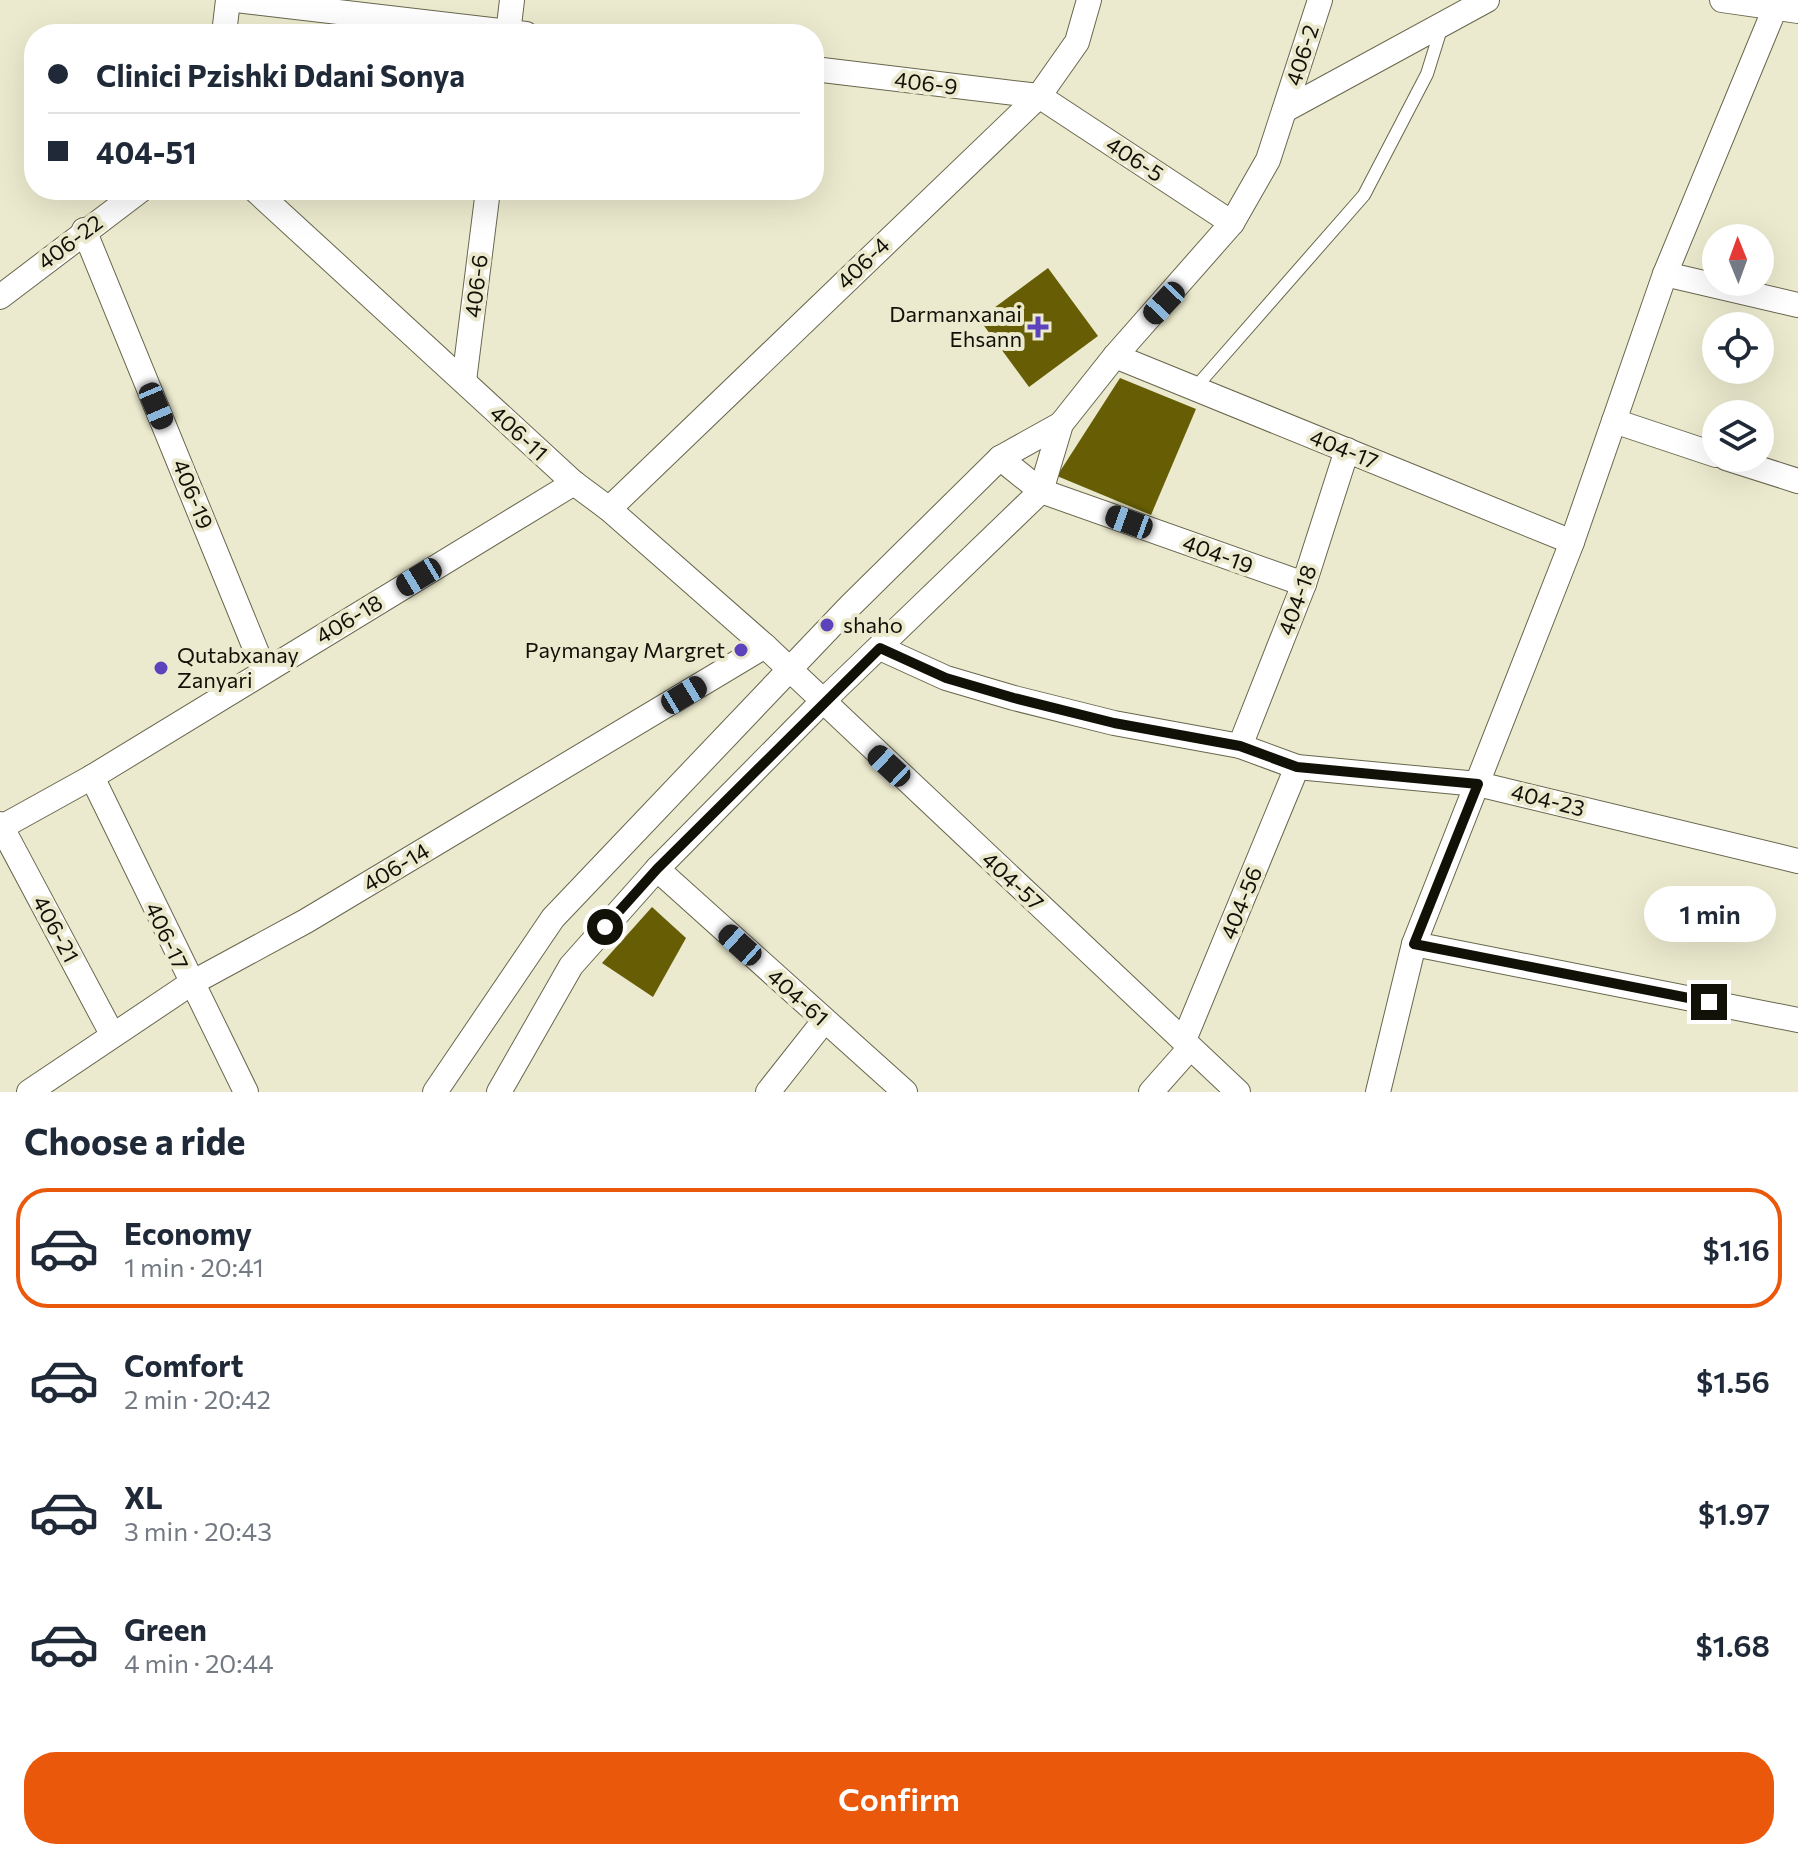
<!DOCTYPE html>
<meta charset="utf-8">
<style>
body{margin:0;font-family:Commissioner,sans-serif;background:#f2f2f3;color:#1f2937;height:100vh;display:flex;flex-direction:column;font-size:30px;white-space:nowrap}
*{box-sizing:border-box;margin:0}
p{font-size:26px;color:#747a83}
.icon{flex:none;width:44px;height:44px;fill:none;stroke:currentColor;stroke-width:2;stroke-linecap:round;stroke-linejoin:round}
.map{position:relative;height:1092px;overflow:hidden}
.drawer{display:flex;flex-direction:column;background:#fff;flex:1}
.drawer>*{flex:none}
.banner{position:absolute;left:24px;top:24px;width:800px;height:176px;border-radius:32px;box-shadow:0 8px 32px #0002;display:grid;align-content:center;height:176px;padding:0 24px;background:#fff}
.needle{width:52px;rotate:359deg}
.fabs{position:absolute;left:1702px;top:224px;display:grid;gap:16px}
.fabs a{display:grid;place-items:center;width:72px;height:72px;border-radius:50%;background:#fff;box-shadow:0 8px 32px #0002;font-size:40px}
.end{position:absolute;width:36px;height:36px;margin:-18px;border:10px solid #121108;background:#fff;box-shadow:0 0 0 4px #fff}
.from{border-radius:50%}
.bubble{position:absolute;height:56px;border-radius:28px;background:#fff;box-shadow:0 8px 32px #0002;font-size:26px;font-weight:600;line-height:56px;text-align:center}
.car{position:absolute;width:24px;height:48px;margin:-24px -12px;border-radius:10px;box-shadow:0 0 6px 2px #0007;background:linear-gradient(#222 24%,#8ab4d8 0 40%,#222 0 76%,#8ab4d8 0 86%,#222 0)}
.banner b{display:flex;align-items:center;gap:28px;height:76px;font-size:30px}
.banner b+b{border-top:2px solid #e0e1e3}
.banner i{width:20px;height:20px;background:#1f2937}
ul{padding:0;list-style:none}
li{display:flex;align-items:center;gap:24px;height:120px;margin:0 16px 12px;padding:0 8px;border:4px solid transparent;border-radius:32px}
li div{flex:1}
li b{display:block;font-size:30px}
li em{font-style:normal;font-weight:600}
li.on{border-color:#ea580c}
li>.icon{width:72px;height:72px;stroke-width:1.5}
h2{padding:0 24px;font-size:36px;line-height:96px}
.action{display:flex;gap:16px;margin-top:auto;padding:16px 24px}
.action a{flex:1;height:92px;border-radius:32px;background:#ea580c;color:#fff;font-size:32px;font-weight:600;line-height:92px;text-align:center}
.map>svg:first-child{display:block}
.building{fill:#665d05}
.lines{fill:none;stroke-linecap:round;stroke-linejoin:round}
.lane-casing{stroke:#68664d;stroke-width:14}
.street-casing{stroke:#68664d;stroke-width:26}
.lane{stroke:#fff;stroke-width:12}
.street{stroke:#fff;stroke-width:24}
.route{stroke:#121108;stroke-width:10}
.poi-dot{fill:#5c43bc;stroke:#eceace;stroke-width:3}
.labels{text-anchor:middle;stroke-width:8;stroke-linejoin:round;paint-order:stroke}
.street-label{font-size:22px;fill:#121108;stroke:#eceace}
.poi-label{font-size:22px;fill:#121108;stroke:#eceace;text-anchor:end}
</style>
<div class="map">
<svg width="1798" height="1092" viewBox="0 0 1798 1092">
<rect width="100%" height="100%" fill="#eceace"/>
<!-- building -->
<g class="building">
<path d="M1048 268 1098 336 1029 387 979 319Z"/>
<path d="M1120 378 1196 409 1151 515 1057 476Z"/>
<path d="M652 907 686 938 653 997 602 963Z"/>
</g>
<g class="lines">
<defs>
<path id="lane" d="M1195 388 1364 195 1427 74 1441 29"/>
<g id="street">
<path d="M236 0 526 34"/>
<path d="M1722 0 1798 11"/>
<path d="M224 34 228 0"/>
<path d="M508 34 512 0"/>
<path d="M814 69 1039 96 1232 223"/>
<path d="M1285 110 1487 0"/>
<path d="M255 190 574 483 609 509 765 646 1238 1092"/>
<path d="M84 230 264 670"/>
<path d="M1665 274 1798 305"/>
<path d="M0 297 141 190"/>
<path d="M1115 356 1572 542"/>
<path d="M464 381 488 190"/>
<path d="M1614 421 1716 455"/>
<path d="M1000 458 1041 491 1304 584"/>
<path d="M1726 458 1798 481"/>
<path d="M609 509 1039 96 1077 42 1089 0"/>
<path d="M880 648 946 678 1014 698 1114 723 1240 746 1297 767 1478 784 1798 861"/>
<path d="M1240 746 1304 584 1347 450"/>
<path d="M92 777 246 1092"/>
<path d="M0 824 112 1034"/>
<path d="M0 828 92 777 574 483"/>
<path d="M657 869 905 1092"/>
<path d="M1414 944 1798 1020"/>
<path d="M1184 1040 1297 767"/>
<path d="M29 1092 190 984 306 921 765 646"/>
<path d="M435 1092 553 918 850 606 1000 458 1061 424"/>
<path d="M499 1092 571 966 657 869 821 703 1041 491 1061 424 1115 356 1232 223 1268 160 1320 0"/>
<path d="M768 1092 824 1021"/>
<path d="M1151 1092 1190 1048"/>
<path d="M1378 1092 1414 944 1572 542 1665 274 1775 8"/>
</g>
</defs>
<!-- lane casing -->
<use href="#lane" class="lane-casing"/>
<!-- street casing -->
<use href="#street" class="street-casing"/>
<!-- lane -->
<use href="#lane" class="lane"/>
<!-- street -->
<use href="#street" class="street"/>
</g>
<g class="lines">
<!-- route -->
<path class="route" d="M605 927 657 869 880 648 946 678 1014 698 1114 723 1240 746 1297 767 1478 784 1414 944 1709 1002"/>
</g>
<!-- markers -->
<g class="poi-dot">
<path d="M1034 315h8v8h8v8h-8v8h-8v-8h-8v-8h8z"/>
<circle cx="827" cy="625" r="8"/>
<circle cx="741" cy="650" r="8"/>
<circle cx="161" cy="668" r="8"/>
</g>
<g class="labels">
<!-- street labels -->
<g class="street-label">
<text transform="translate(1302 55) rotate(-72)" y="8">406-2</text>
<text transform="translate(926 83) rotate(7)" y="8">406-9</text>
<text transform="translate(1135 159) rotate(33)" y="8">406-5</text>
<text transform="translate(70 242) rotate(-37)" y="8">406-22</text>
<text transform="translate(863 263) rotate(-44)" y="8">406-4</text>
<text transform="translate(476 286) rotate(-83)" y="8">406-6</text>
<text transform="translate(519 433) rotate(43)" y="8">406-11</text>
<text transform="translate(1344 449) rotate(22)" y="8">404-17</text>
<text transform="translate(193 494) rotate(68)" y="8">406-19</text>
<text transform="translate(1218 554) rotate(20)" y="8">404-19</text>
<text transform="translate(1297 600) rotate(-70)" y="8">404-18</text>
<text transform="translate(349 619) rotate(-31)" y="8">406-18</text>
<text transform="translate(1548 800) rotate(14)" y="8">404-23</text>
<text transform="translate(396 867) rotate(-31)" y="8">406-14</text>
<text transform="translate(1013 881) rotate(43)" y="8">404-57</text>
<text transform="translate(1241 903) rotate(-68)" y="8">404-56</text>
<text transform="translate(56 929) rotate(62)" y="8">406-21</text>
<text transform="translate(167 936) rotate(65)" y="8">406-17</text>
<text transform="translate(798 997) rotate(42)" y="8">404-61</text>
</g>
<!-- poi labels -->
<g class="poi-label">
<text x="1022" y="322">Darmanxanai<tspan x="1022" dy="25">Ehsann</tspan></text>
<text x="843" y="633" text-anchor="start">shaho</text>
<text x="725" y="658">Paymangay Margret</text>
<text x="177" y="663" text-anchor="start">Qutabxanay<tspan x="177" dy="25">Zanyari</tspan></text>
</g>
</g>
</svg>
<div class="fabs">
<a><svg class="needle" viewBox="-14 -14 28 28"><path d="M0-13l5 13h-10z" fill="#e53935"/><path d="M0 13l5-13h-10z" fill="#747a83"/></svg></a>
<a><svg class="icon" aria-label="locate" viewBox="0 0 24 24"><circle cx="12" cy="12" r="6"/><path d="M12 2v4M12 18v4M2 12h4M18 12h4"/></svg></a>
<a><svg class="icon" aria-label="layers" viewBox="0 0 24 24"><path d="M12 4l9 5-9 5-9-5zM3 14l9 5 9-5"/></svg></a>
</div>
<i class="end from" style="left:605px;top:927px"></i>
<i class="end" style="left:1709px;top:1002px"></i>
<div class="bubble" style="left:1644px;top:886px;width:132px">1 min</div>
<i class="car" style="left:1164px;top:303px;rotate:223deg"></i>
<i class="car" style="left:156px;top:406px;rotate:157deg"></i>
<i class="car" style="left:1129px;top:522px;rotate:290deg"></i>
<i class="car" style="left:419px;top:577px;rotate:239deg"></i>
<i class="car" style="left:684px;top:695px;rotate:59deg"></i>
<i class="car" style="left:889px;top:766px;rotate:313deg"></i>
<i class="car" style="left:740px;top:945px;rotate:312deg"></i>
<div class="banner">
<b><i class="from"></i>Clinici Pzishki Ddani Sonya</b>
<b><i></i>404-51</b>
</div>
</div>
<section class="drawer">
<h2>Choose a ride</h2>
<ul>
<li class="on"><svg class="icon" aria-label="car" viewBox="0 0 24 24"><path d="M5 17H2v-5l4-1 3-4h7l3 4 3 1v5h-3M9 17h6M6 11h13"/><circle cx="7" cy="17" r="2"/><circle cx="17" cy="17" r="2"/></svg><div><b>Economy</b><p>1 min · 20:41</p></div><em>$1.16</em></li>
<li><svg class="icon" aria-label="car" viewBox="0 0 24 24"><path d="M5 17H2v-5l4-1 3-4h7l3 4 3 1v5h-3M9 17h6M6 11h13"/><circle cx="7" cy="17" r="2"/><circle cx="17" cy="17" r="2"/></svg><div><b>Comfort</b><p>2 min · 20:42</p></div><em>$1.56</em></li>
<li><svg class="icon" aria-label="car" viewBox="0 0 24 24"><path d="M5 17H2v-5l4-1 3-4h7l3 4 3 1v5h-3M9 17h6M6 11h13"/><circle cx="7" cy="17" r="2"/><circle cx="17" cy="17" r="2"/></svg><div><b>XL</b><p>3 min · 20:43</p></div><em>$1.97</em></li>
<li><svg class="icon" aria-label="car" viewBox="0 0 24 24"><path d="M5 17H2v-5l4-1 3-4h7l3 4 3 1v5h-3M9 17h6M6 11h13"/><circle cx="7" cy="17" r="2"/><circle cx="17" cy="17" r="2"/></svg><div><b>Green</b><p>4 min · 20:44</p></div><em>$1.68</em></li>
</ul>
<div class="action"><a>Confirm</a></div>
</section>
